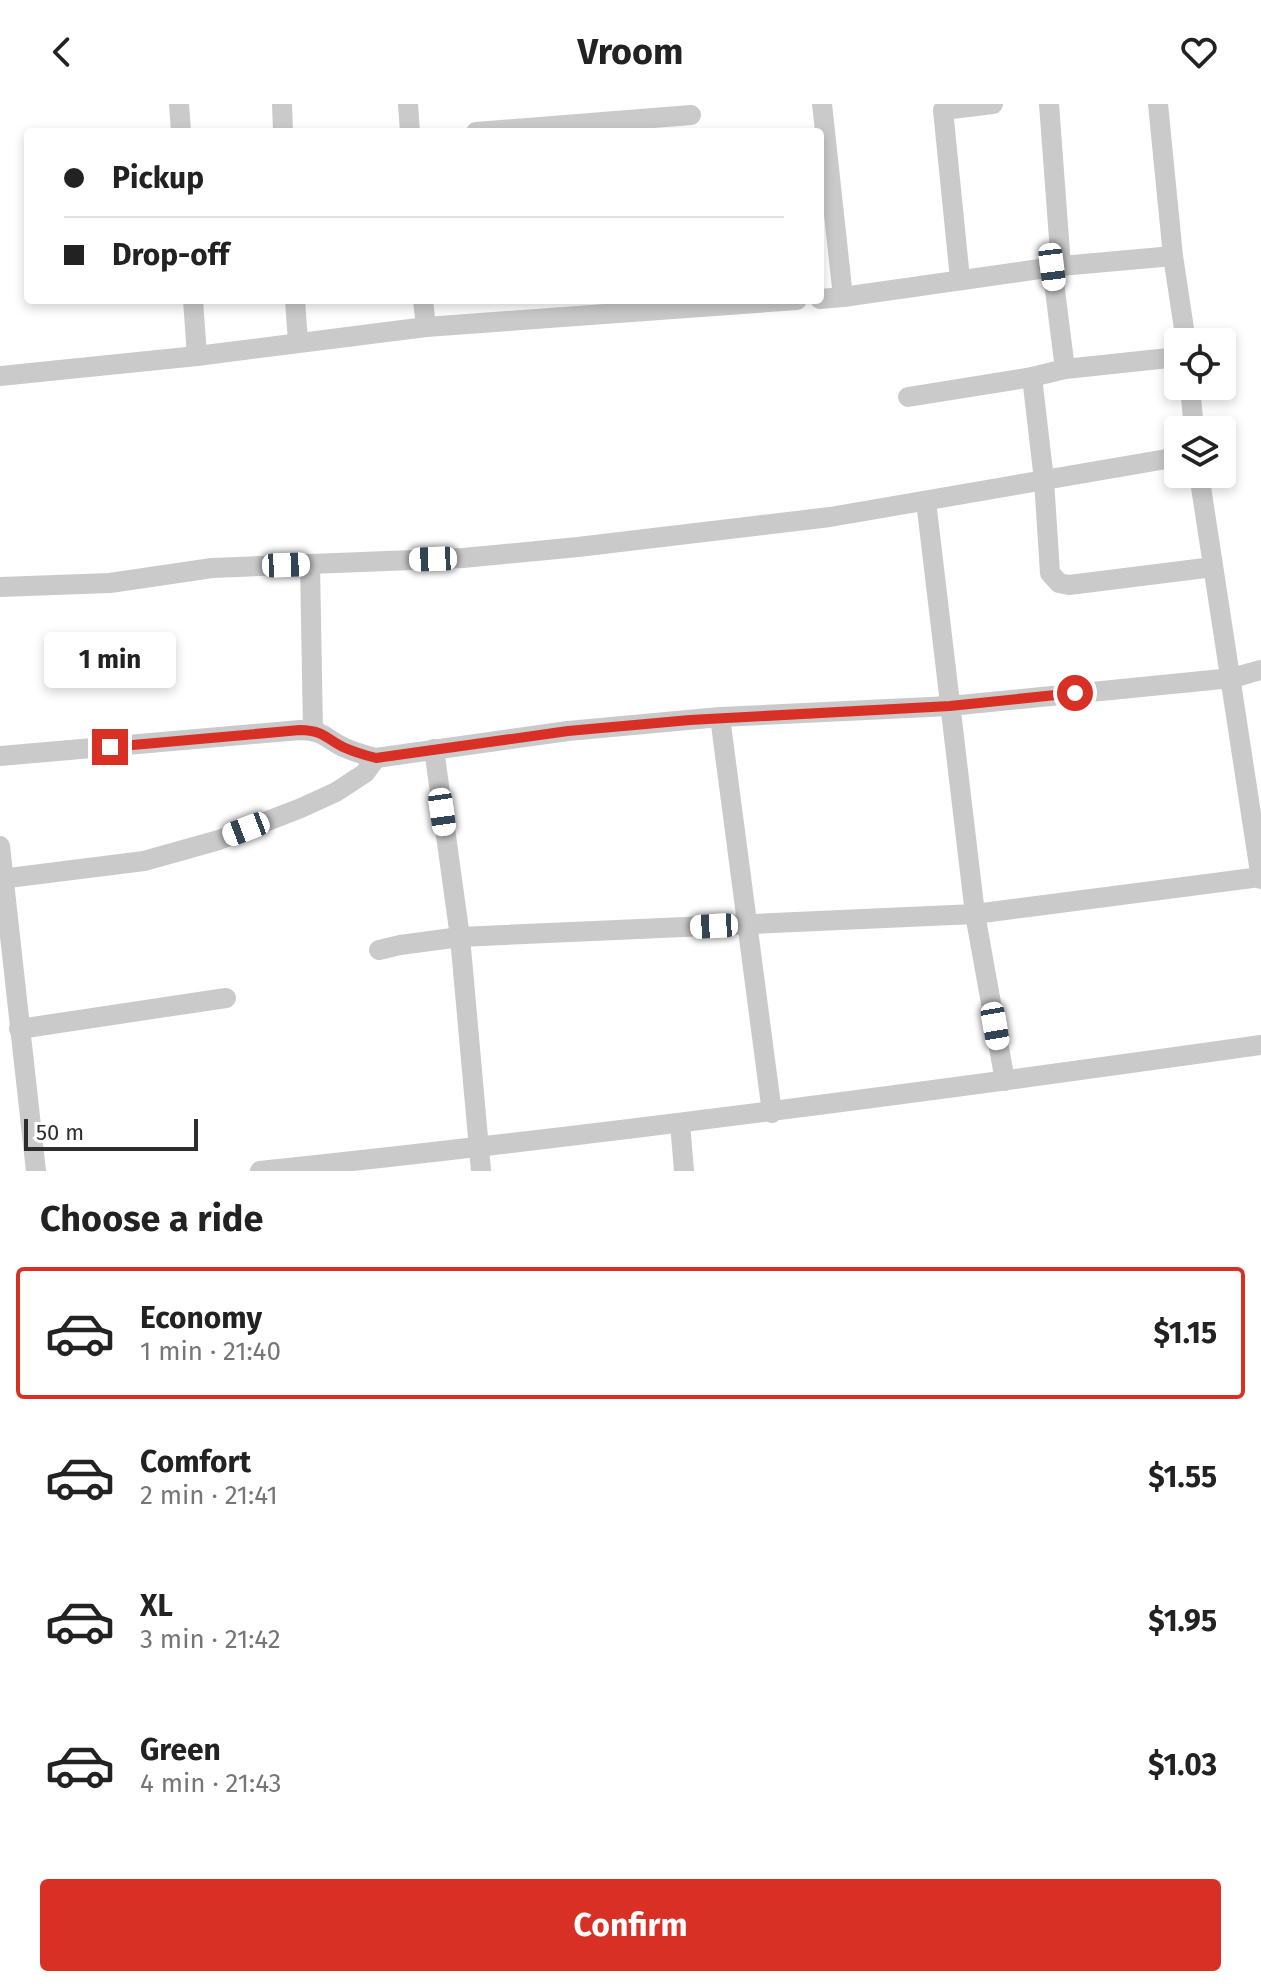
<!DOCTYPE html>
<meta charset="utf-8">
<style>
body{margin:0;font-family:"Fira Sans",sans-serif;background:#f2f2f2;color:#222;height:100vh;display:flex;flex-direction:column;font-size:30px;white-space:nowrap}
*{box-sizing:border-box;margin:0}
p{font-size:26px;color:#767676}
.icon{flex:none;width:44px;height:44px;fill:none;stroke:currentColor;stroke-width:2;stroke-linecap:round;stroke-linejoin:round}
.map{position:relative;height:1067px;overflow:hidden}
.drawer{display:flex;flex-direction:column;background:#fff;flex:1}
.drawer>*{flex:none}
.banner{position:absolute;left:24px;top:24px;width:800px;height:176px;border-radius:8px;box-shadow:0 4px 12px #0003;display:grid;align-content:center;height:176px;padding:0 40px;background:#fff}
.buttons{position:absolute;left:1164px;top:224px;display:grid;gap:16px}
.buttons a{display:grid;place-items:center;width:72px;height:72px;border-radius:8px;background:#fff;box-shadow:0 4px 12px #0003;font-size:40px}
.scale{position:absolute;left:24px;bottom:20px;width:174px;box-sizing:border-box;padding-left:8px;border:4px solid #2d2d2d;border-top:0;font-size:22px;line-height:28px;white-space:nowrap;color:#2d2d2d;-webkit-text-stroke:6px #fff;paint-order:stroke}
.end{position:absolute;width:36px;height:36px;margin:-18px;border:10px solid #d93025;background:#fff;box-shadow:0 0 0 4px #fff}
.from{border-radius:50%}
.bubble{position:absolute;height:56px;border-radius:8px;background:#fff;box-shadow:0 4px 12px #0003;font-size:26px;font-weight:700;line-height:56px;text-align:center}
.car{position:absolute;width:24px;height:48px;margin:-24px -12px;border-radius:10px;box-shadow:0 0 6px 2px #0007;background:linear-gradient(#fff 24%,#345 0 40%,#fff 0 76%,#345 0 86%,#fff 0)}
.banner b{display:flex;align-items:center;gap:28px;height:76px;font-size:30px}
.banner b+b{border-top:2px solid #e0e0e0}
.banner i{width:20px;height:20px;background:#222}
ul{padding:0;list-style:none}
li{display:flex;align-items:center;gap:24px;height:132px;margin:0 16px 12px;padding:0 24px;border:4px solid transparent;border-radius:8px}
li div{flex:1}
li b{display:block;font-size:30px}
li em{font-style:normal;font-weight:700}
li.on{border-color:#d93025}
li>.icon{width:72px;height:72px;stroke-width:1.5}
h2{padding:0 40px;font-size:36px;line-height:96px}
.primary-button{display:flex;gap:16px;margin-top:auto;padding:16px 40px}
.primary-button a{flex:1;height:92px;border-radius:8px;background:#d93025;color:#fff;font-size:32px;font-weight:700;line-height:92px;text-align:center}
header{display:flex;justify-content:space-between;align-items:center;height:104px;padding:0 40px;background:#fff;font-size:36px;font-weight:700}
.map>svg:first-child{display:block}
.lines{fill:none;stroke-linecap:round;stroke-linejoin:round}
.street{stroke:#cacaca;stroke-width:20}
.route{stroke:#d93025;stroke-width:10}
</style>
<header><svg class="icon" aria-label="back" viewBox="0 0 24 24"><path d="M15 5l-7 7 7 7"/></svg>Vroom<svg class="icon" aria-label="heart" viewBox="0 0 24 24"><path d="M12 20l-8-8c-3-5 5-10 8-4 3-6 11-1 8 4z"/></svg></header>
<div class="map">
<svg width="1261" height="1067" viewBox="0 0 1261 1067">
<rect width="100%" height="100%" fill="#fff"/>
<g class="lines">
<!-- street -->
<g class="street">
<path d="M179 0 181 28"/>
<path d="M282 0 283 28"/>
<path d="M408 0 410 28"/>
<path d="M822 0 843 193"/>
<path d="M1049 0 1061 162"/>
<path d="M1158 0 1173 152 1186 238"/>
<path d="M476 28 691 11"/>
<path d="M1052 163 1065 265"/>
<path d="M960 175 943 6 993 0"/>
<path d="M820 195 843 193 1061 162 1173 152"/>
<path d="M193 196 197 252"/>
<path d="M295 196 298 238"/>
<path d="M423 196 426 223"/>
<path d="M0 272 197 252 426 223 797 196"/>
<path d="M1032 273 1044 376 1050 469 1059 479 1069 481 1213 463"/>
<path d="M1190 282 1194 326"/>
<path d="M908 293 1032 273 1065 265 1178 253"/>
<path d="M1199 370 1261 775"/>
<path d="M926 397 975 810 1005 977"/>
<path d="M310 460 313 627"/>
<path d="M0 483 110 479 212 464 463 454 578 443 830 413 1178 353"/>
<path d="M720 613 772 1009"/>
<path d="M434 645 460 833 481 1067"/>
<path d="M0 652 300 626C325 627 323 633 343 643 354 648 364 651 376 654L568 627 720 613 950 602 1232 574 1261 566"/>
<path d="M0 742 36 1067"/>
<path d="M0 775 144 757 219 736 301 704 336 688 365 669 376 654"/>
<path d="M379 846 400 841 460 833 975 810 1261 773"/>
<path d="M19 925 226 894"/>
<path d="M680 1019 684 1067"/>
<path d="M260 1067C594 1032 928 988 1261 941"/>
</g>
</g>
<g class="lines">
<!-- route -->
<path class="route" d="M110 643 300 626C325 627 323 633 343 643 354 648 364 651 376 654L568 627 690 616 950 602 1075 589"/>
</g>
</svg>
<div class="buttons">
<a><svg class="icon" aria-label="locate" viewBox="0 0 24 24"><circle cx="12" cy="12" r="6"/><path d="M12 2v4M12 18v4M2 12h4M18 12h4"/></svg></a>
<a><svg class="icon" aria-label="layers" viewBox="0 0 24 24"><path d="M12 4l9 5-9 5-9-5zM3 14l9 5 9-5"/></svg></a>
</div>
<div class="scale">50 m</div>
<i class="end from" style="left:1075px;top:589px"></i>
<i class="end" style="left:110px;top:643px"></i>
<div class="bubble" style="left:44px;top:528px;width:132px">1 min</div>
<i class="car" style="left:1052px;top:163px;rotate:173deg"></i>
<i class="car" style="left:433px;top:455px;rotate:268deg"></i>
<i class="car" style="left:286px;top:461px;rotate:88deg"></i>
<i class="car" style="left:442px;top:708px;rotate:172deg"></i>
<i class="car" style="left:246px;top:725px;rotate:249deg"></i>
<i class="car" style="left:714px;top:822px;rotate:267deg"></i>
<i class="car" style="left:995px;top:922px;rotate:170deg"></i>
<div class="banner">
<b><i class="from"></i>Pickup</b>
<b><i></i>Drop-off</b>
</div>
</div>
<section class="drawer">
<h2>Choose a ride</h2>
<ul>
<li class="on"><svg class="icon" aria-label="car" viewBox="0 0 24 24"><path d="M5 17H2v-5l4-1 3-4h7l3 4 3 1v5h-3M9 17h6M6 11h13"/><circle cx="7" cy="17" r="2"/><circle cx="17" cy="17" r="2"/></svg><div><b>Economy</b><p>1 min · 21:40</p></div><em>$1.15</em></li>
<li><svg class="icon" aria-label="car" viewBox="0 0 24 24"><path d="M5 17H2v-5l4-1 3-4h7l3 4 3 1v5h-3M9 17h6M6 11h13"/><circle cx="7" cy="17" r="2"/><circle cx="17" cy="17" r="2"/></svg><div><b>Comfort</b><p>2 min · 21:41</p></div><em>$1.55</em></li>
<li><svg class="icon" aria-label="car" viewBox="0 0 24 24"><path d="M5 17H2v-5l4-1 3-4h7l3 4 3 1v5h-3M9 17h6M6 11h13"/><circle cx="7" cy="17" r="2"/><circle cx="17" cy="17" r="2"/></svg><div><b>XL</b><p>3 min · 21:42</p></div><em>$1.95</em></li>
<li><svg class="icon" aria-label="car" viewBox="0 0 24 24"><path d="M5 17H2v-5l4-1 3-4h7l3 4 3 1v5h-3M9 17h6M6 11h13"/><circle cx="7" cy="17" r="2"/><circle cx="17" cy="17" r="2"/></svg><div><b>Green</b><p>4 min · 21:43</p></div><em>$1.03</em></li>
</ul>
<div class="primary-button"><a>Confirm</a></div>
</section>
